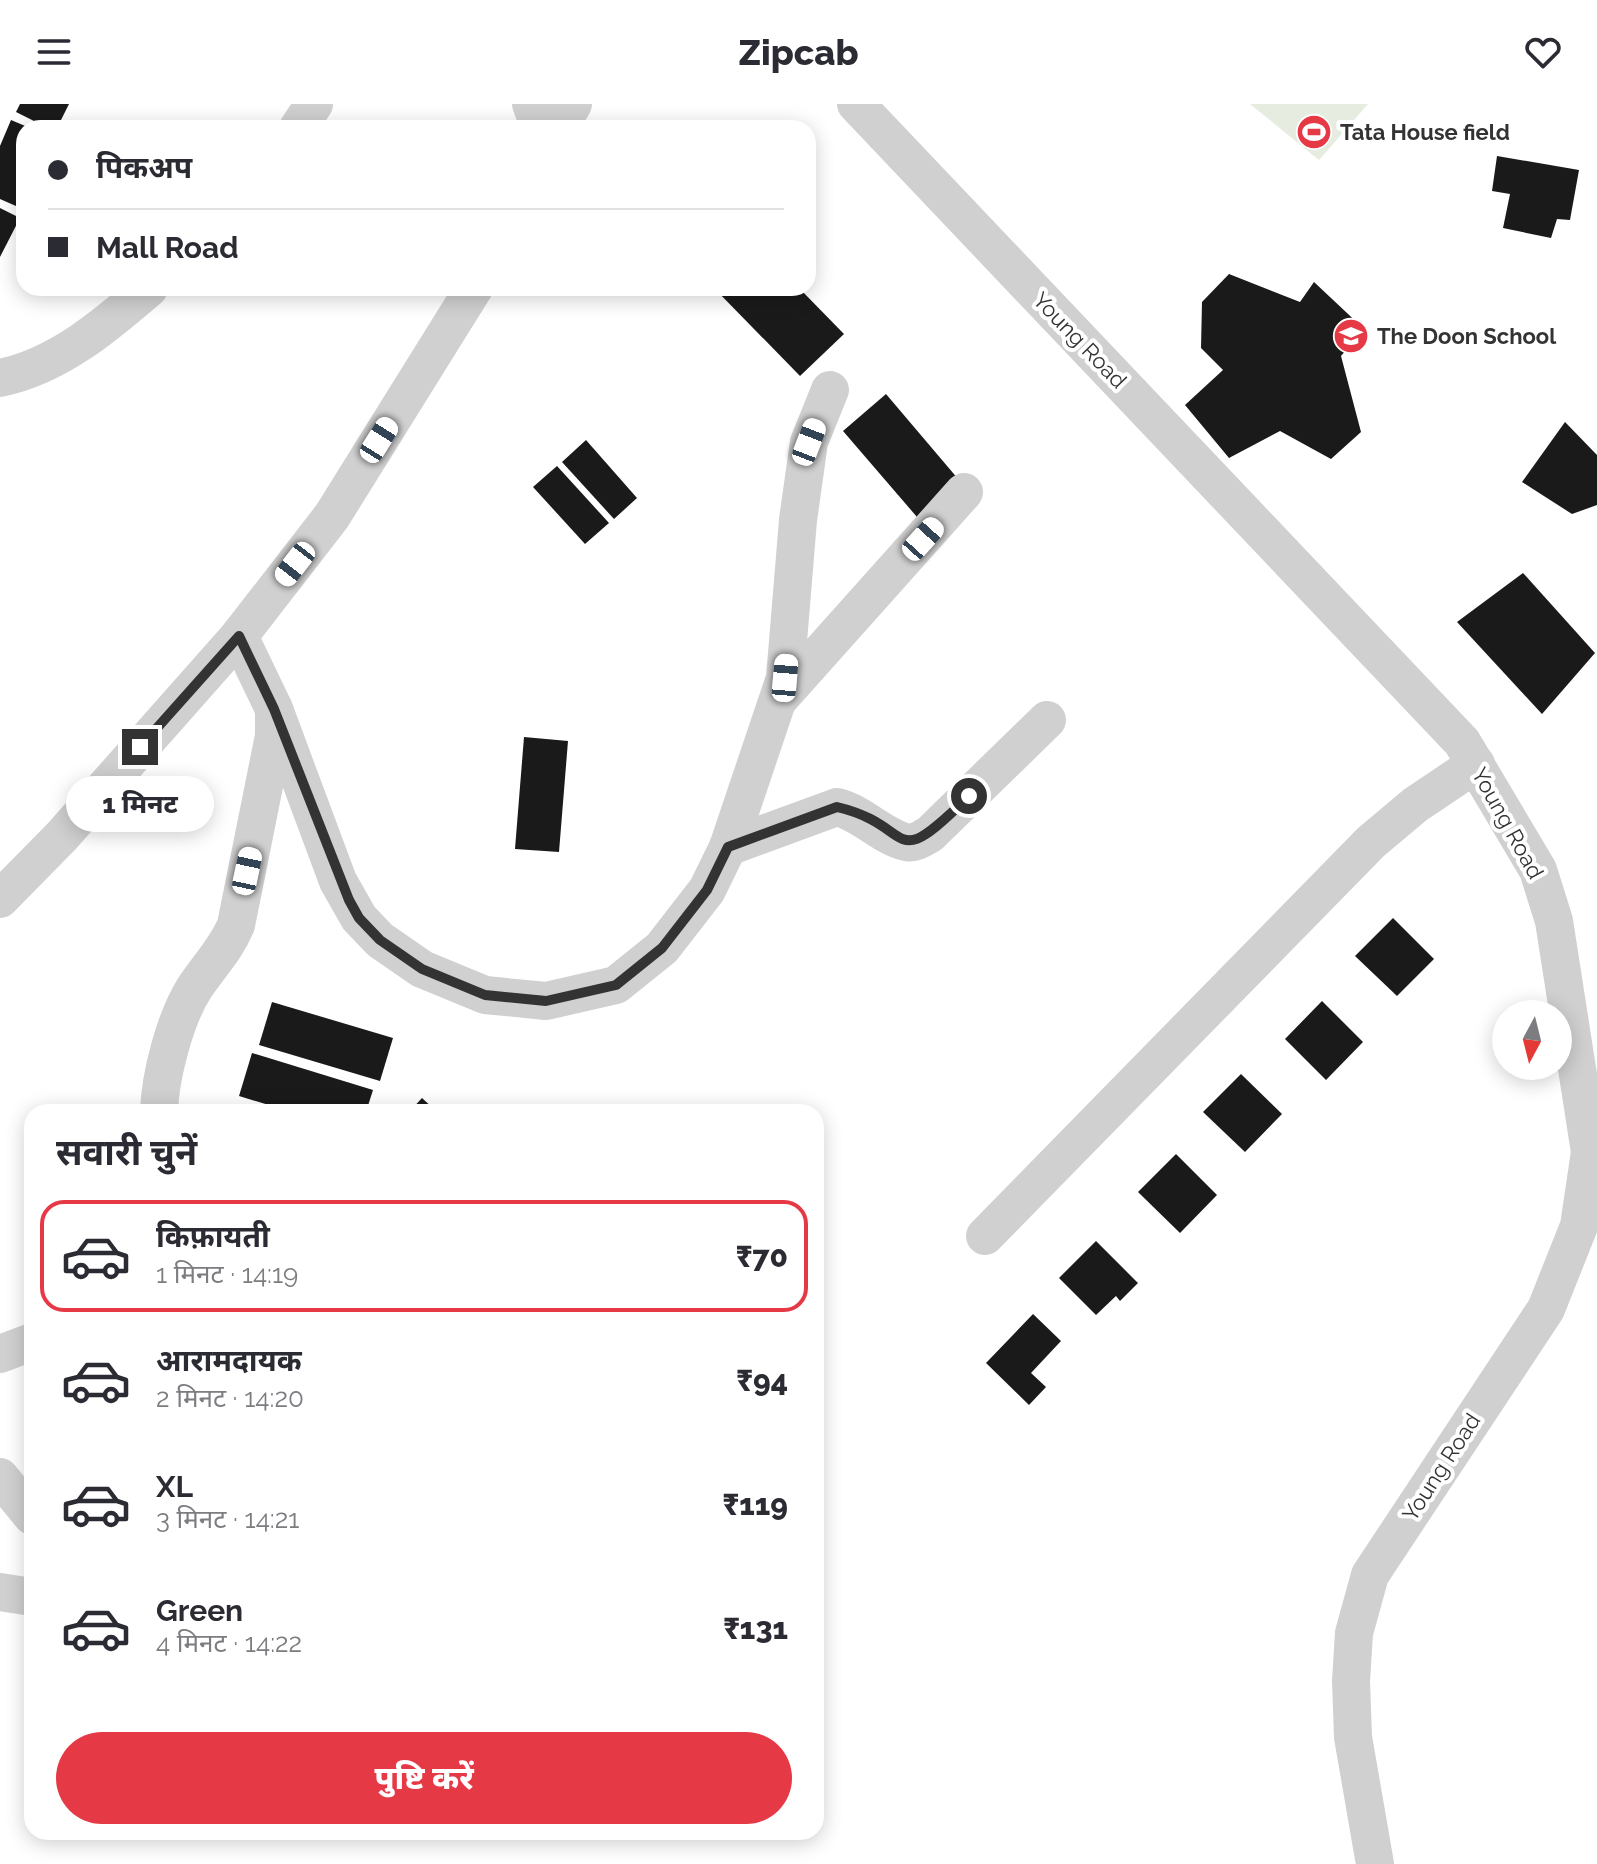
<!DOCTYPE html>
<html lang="hi">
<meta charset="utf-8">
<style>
body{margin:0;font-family:Raleway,"Noto Sans Devanagari",sans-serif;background:#f2f2f3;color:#2b2b33;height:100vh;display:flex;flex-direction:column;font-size:30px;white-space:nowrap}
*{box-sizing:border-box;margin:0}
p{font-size:26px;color:#7c7c81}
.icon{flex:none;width:44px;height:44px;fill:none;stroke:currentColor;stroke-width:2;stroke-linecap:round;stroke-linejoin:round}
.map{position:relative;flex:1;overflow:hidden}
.drawer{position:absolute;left:24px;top:1000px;width:800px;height:736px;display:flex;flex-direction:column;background:#fff;border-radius:24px;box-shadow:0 4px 20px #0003}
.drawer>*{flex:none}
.guide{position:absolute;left:16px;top:16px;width:800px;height:176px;border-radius:24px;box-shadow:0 4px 20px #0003;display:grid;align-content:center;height:176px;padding:0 32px;background:#fff}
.needle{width:52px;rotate:187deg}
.fabs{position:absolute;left:1492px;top:896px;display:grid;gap:16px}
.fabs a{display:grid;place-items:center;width:80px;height:80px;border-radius:50%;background:#fff;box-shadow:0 4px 20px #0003;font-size:40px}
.end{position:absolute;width:36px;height:36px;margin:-18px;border:10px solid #333;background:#fff;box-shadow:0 0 0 4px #fff}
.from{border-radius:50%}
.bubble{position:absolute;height:56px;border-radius:28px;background:#fff;box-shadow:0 4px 20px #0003;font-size:26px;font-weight:800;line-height:56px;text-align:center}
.car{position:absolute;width:24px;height:48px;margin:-24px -12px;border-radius:10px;box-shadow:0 0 6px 2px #0007;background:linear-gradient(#fff 24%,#345 0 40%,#fff 0 76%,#345 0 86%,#fff 0)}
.guide b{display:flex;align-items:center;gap:28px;height:76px;font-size:30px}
.guide b+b{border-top:2px solid #e1e1e2}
.guide i{width:20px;height:20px;background:#2b2b33}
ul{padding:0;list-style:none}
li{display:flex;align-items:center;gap:24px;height:112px;margin:0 16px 12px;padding:0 16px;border:4px solid transparent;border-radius:24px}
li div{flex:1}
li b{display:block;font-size:30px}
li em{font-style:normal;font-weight:800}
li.selected{border-color:#e63946}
li>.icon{width:72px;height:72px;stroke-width:1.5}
h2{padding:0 32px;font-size:36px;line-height:96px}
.action{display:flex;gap:16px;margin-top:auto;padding:16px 32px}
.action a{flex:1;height:92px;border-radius:48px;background:#e63946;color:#fff;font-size:32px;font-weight:800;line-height:92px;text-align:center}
header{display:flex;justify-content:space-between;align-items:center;height:104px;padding:0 32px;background:#fff;font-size:36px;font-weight:800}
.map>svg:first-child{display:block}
.green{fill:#e6ecdf}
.building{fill:#1a1a1a}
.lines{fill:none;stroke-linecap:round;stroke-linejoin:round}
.minor{stroke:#d0d0d0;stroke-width:38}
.route{stroke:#333;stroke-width:10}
.labels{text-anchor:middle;stroke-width:8;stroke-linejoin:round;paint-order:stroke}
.poi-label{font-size:22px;font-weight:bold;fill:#333;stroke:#fff;text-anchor:start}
.street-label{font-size:22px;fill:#333;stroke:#fff}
</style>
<header><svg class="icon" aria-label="menu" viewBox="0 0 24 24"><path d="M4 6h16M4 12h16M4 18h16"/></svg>Zipcab<svg class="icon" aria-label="heart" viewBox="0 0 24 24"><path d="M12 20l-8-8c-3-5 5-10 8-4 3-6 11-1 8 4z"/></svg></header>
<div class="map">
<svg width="1597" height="1760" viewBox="0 0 1597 1760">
<rect width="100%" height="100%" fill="#fff"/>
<!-- green -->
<path class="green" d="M1250 0H1368L1319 56Z"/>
<!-- building -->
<g class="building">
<path d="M20 0H69L57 24H48L16 8Z"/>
<path d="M11 16 30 24H24V83L16 102 0 95V42Z"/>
<path d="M1497 52 1579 66 1570 116 1557 115 1551 134 1503 124 1510 90 1492 87Z"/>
<path d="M0 104 20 114 0 153Z"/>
<path d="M1229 170 1300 198 1314 178 1364 225 1341 252 1361 328 1331 355 1280 327 1229 354 1185 301 1223 266 1201 244 1202 198Z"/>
<path d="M714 184H799L844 230 800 272Z"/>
<path d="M886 290 959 376 917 413 843 327Z"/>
<path d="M1565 318 1597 351V401L1572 410 1522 378Z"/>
<path d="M586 336 637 394 614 415 562 358Z"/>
<path d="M557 362 609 419 585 440 533 383Z"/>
<path d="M1523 469 1595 549 1542 610 1457 518Z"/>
<path d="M524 633 568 637 559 748 515 745Z"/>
<path d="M1393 814 1434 855 1397 892 1355 852Z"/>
<path d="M1322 897 1363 938 1326 976 1285 935Z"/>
<path d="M272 898 393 934 380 977 259 941Z"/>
<path d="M252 949 373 986 366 1008H292L239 992Z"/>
<path d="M1241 970 1282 1010 1245 1048 1203 1008Z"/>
<path d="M422 994 437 1008H409Z"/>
<path d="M1176 1050 1217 1091 1180 1129 1138 1088Z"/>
<path d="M1096 1137 1138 1179 1120 1197 1116 1192 1096 1211 1059 1174Z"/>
<path d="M1033 1210 1061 1237 1031 1269 1046 1283 1029 1301 986 1259Z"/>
</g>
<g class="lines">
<!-- minor -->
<g class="minor">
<path d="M531 0 540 24"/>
<path d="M856 0 1462 638 1538 766 1554 817 1590 1048 1579 1122 1546 1205 1370 1471 1354 1529 1351 1577 1353 1633 1375 1760"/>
<path d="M298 24 314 0"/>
<path d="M559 24 573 0"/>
<path d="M0 274C58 262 105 222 149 184"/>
<path d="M779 595 964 388"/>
<path d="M274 605 338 777 359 814 380 836 422 865 485 891 546 897 616 881 662 844 707 786 728 743 785 574 798 416 809 338 830 286"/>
<path d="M728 743 837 703C862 709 883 733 906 738 915 740 923 734 930 730L1047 616"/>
<path d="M0 795 62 732 239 532 332 412 474 184"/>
<path d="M159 1008C160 972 175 914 195 883 209 862 226 845 236 821L274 632V605L239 532"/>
<path d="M985 1132 1371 738 1415 701 1476 660"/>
<path d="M0 1250 32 1238"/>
<path d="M0 1373 32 1412"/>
<path d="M0 1488 32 1493"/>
</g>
</g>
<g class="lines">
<!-- route -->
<path class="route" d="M140 643 239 532 274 605 349 796 359 814 380 836 422 865 485 891 546 897 616 881 662 844 707 786 728 743 837 703C918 722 887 773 969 692"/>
</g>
<!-- icons -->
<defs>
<symbol id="stadium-disc" viewBox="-11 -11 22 22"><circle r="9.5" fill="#e63946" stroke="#fff"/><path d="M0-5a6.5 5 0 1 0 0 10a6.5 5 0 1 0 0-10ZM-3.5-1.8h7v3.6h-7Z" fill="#fff"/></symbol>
<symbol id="school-disc" viewBox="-11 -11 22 22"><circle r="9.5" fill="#e63946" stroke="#fff"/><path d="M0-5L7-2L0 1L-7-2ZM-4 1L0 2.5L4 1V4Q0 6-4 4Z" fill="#fff"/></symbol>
</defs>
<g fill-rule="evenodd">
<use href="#stadium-disc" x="1294" y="8" width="40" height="40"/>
<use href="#school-disc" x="1331" y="212" width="40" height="40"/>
</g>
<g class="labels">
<!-- poi labels -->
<g class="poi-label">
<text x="1340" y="36">Tata House field</text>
<text x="1377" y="240">The Doon School</text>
</g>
<!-- street labels -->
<g class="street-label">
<text transform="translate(1080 236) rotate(46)" y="8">Young Road</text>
<text transform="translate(1508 719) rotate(61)" y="8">Young Road</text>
<text transform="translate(1441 1363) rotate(-57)" y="8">Young Road</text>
</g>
</g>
</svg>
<div class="fabs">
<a><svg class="needle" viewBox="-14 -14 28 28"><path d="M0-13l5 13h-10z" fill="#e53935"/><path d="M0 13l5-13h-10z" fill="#7c7c81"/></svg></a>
</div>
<i class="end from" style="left:969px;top:692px"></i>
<i class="end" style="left:140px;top:643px"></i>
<div class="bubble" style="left:66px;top:672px;width:148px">1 मिनट</div>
<i class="car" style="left:379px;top:336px;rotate:32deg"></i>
<i class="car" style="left:809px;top:338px;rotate:21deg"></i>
<i class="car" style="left:923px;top:435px;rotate:42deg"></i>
<i class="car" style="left:295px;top:460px;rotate:218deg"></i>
<i class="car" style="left:785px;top:574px;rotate:5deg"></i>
<i class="car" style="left:247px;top:767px;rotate:12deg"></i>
<div class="guide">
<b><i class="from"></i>पिकअप</b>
<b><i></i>Mall Road</b>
</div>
<section class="drawer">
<h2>सवारी चुनें</h2>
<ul>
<li class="selected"><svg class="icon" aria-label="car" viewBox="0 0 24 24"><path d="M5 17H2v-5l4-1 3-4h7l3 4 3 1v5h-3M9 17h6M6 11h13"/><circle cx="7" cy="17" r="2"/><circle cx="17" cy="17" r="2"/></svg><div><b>किफ़ायती</b><p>1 मिनट · 14:19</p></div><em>₹70</em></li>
<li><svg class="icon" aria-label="car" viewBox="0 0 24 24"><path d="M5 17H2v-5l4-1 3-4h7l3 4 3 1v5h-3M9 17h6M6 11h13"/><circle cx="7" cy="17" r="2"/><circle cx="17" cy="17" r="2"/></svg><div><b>आरामदायक</b><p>2 मिनट · 14:20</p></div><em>₹94</em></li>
<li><svg class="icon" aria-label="car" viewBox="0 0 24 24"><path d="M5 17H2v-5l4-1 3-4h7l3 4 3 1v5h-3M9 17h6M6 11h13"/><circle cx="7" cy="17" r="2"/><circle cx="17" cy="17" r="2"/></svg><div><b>XL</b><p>3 मिनट · 14:21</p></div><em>₹119</em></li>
<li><svg class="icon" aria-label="car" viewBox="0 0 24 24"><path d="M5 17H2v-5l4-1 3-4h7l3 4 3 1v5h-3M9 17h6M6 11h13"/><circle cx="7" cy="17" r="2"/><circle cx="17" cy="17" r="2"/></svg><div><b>Green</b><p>4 मिनट · 14:22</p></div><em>₹131</em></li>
</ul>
<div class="action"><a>पुष्टि करें</a></div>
</section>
</div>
